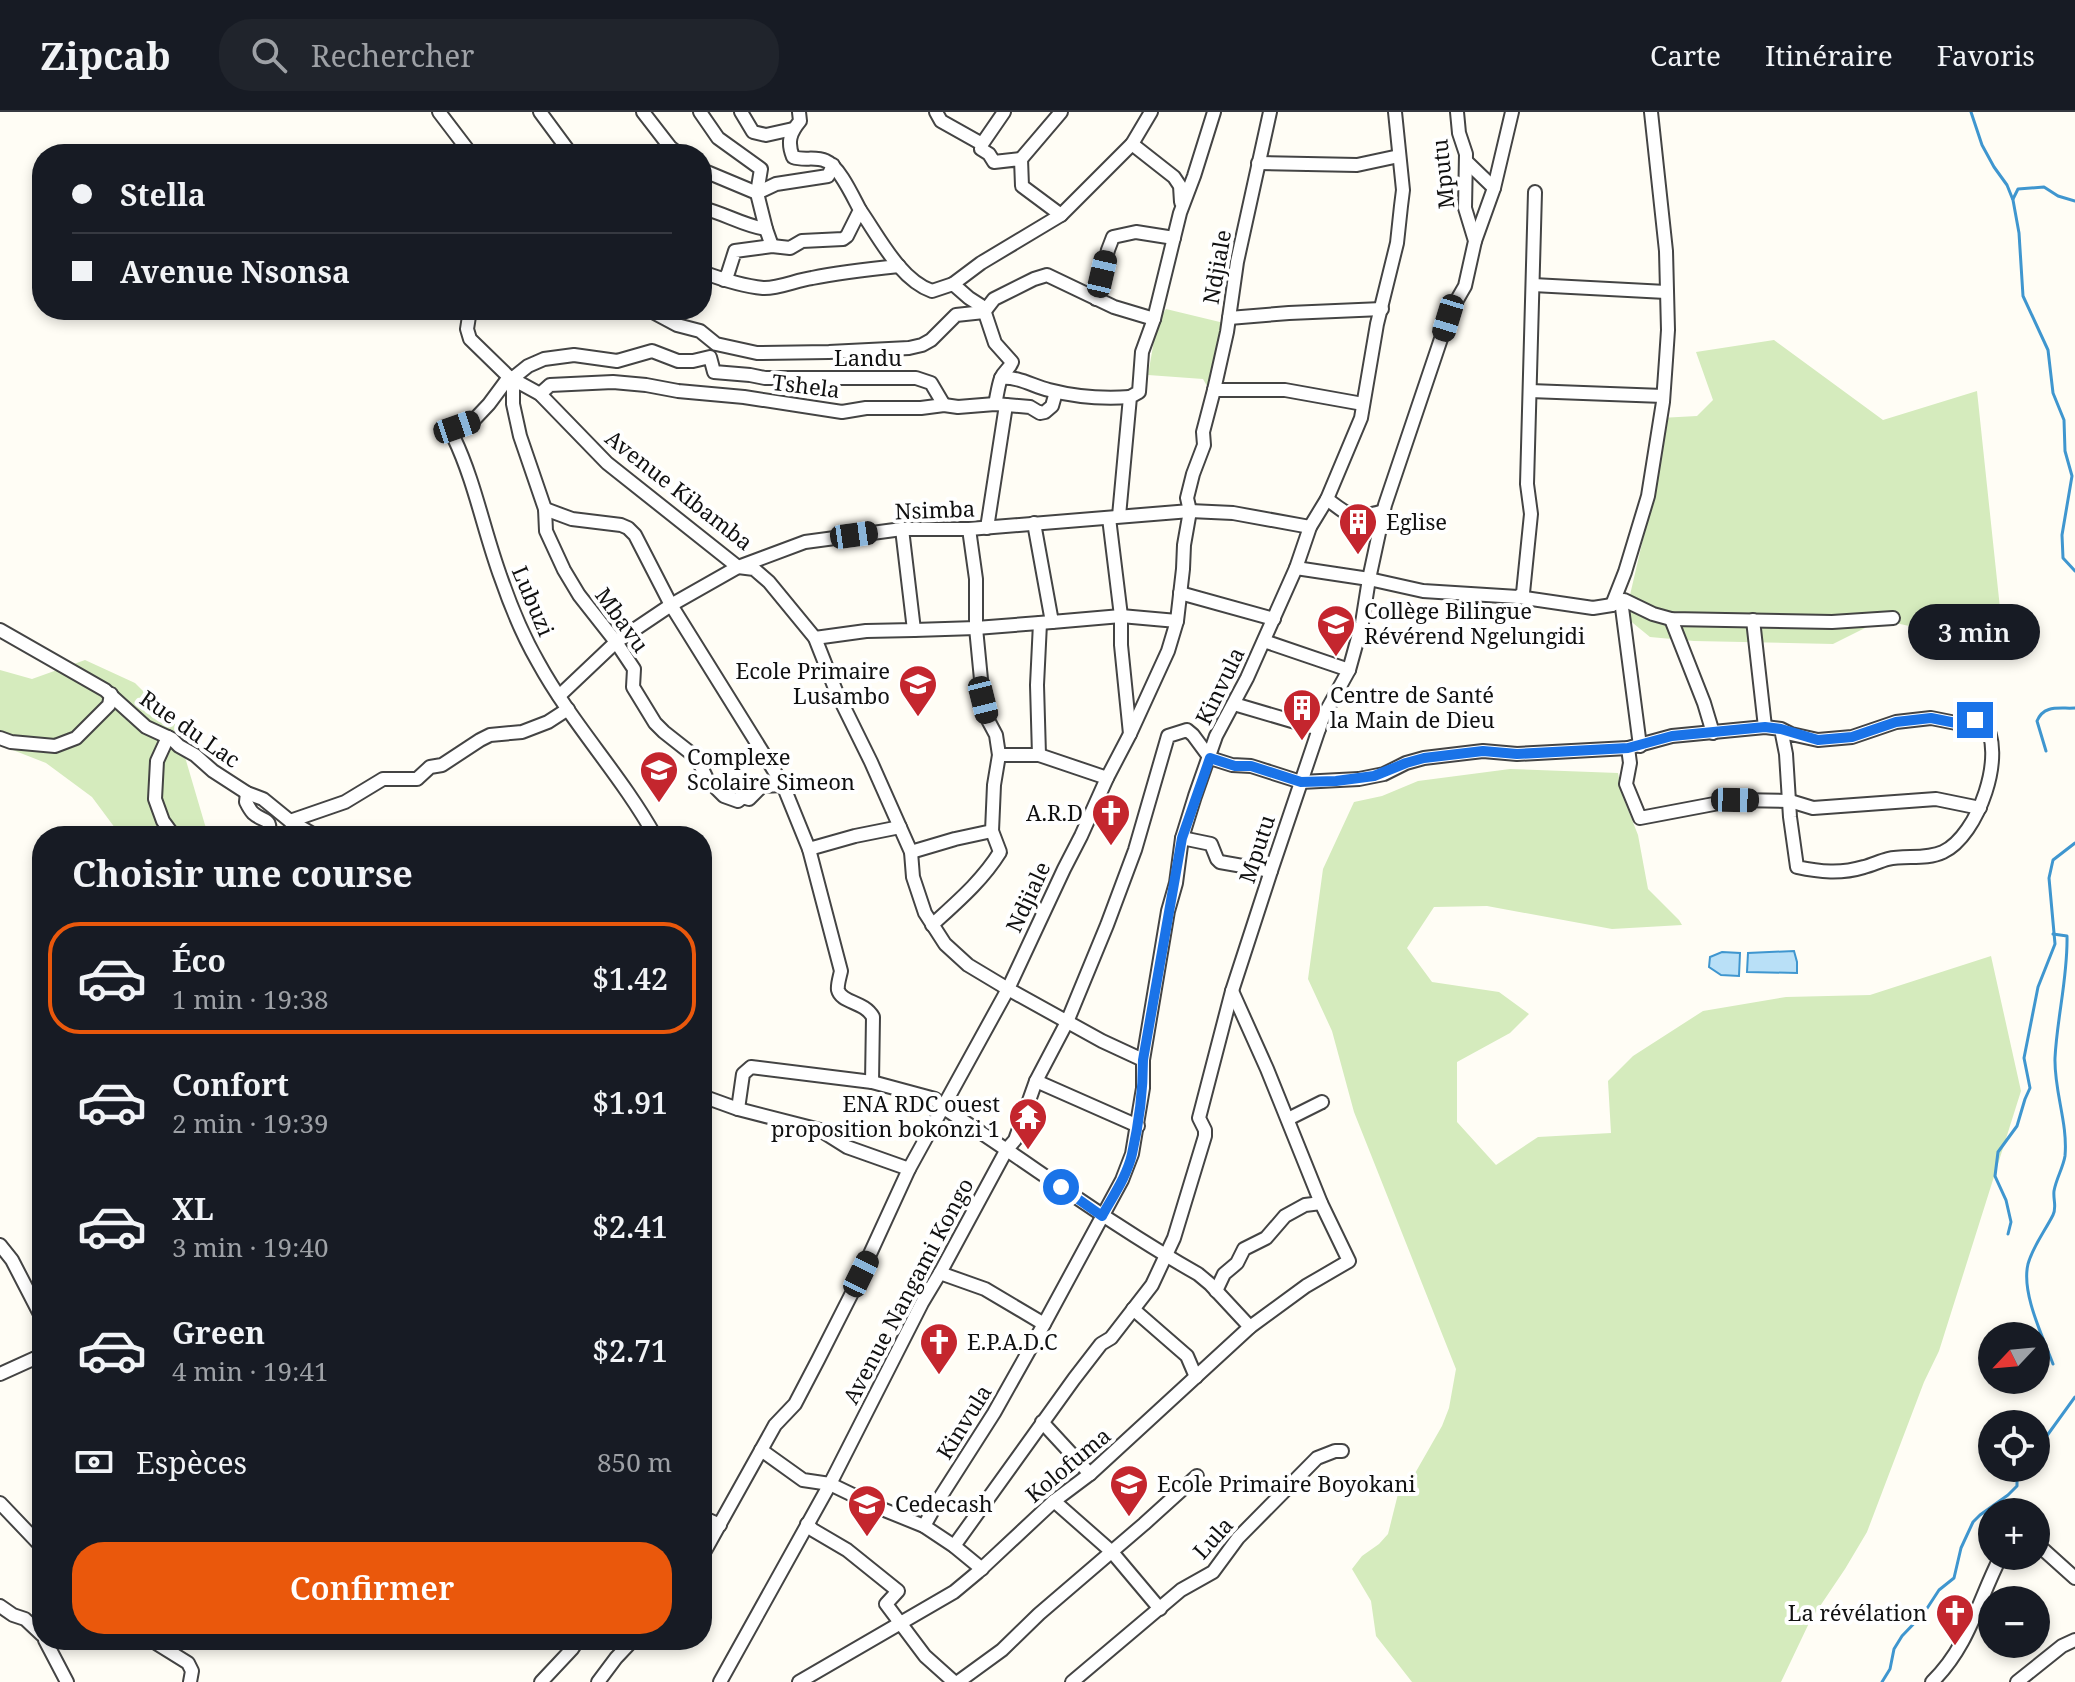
<!DOCTYPE html>
<html lang="fr">
<meta charset="utf-8">
<style>
body{margin:0;font-family:"Noto Serif",serif;background:#20242c;color:#f1f3f6;height:100vh;display:flex;flex-direction:column;font-size:30px;white-space:nowrap}
*{box-sizing:border-box;margin:0}
p{font-size:26px;color:#9ea1a6}
.icon{flex:none;width:44px;height:44px;fill:none;stroke:currentColor;stroke-width:2;stroke-linecap:round;stroke-linejoin:round}
.map{position:relative;flex:1;overflow:hidden}
.panel{position:absolute;left:32px;top:714px;width:680px;height:824px;display:flex;flex-direction:column;background:#171b24;border-radius:32px;box-shadow:0 4px 12px #0003}
.panel>*{flex:none}
.guide{position:absolute;left:32px;top:32px;width:680px;height:176px;border-radius:32px;box-shadow:0 4px 12px #0003;display:grid;align-content:center;height:176px;padding:0 40px;background:#171b24}
.needle{width:52px;rotate:244deg}
.fabs{position:absolute;left:1978px;top:1210px;display:grid;gap:16px}
.fabs a{display:grid;place-items:center;width:72px;height:72px;border-radius:50%;background:#171b24;box-shadow:0 4px 12px #0003;font-size:40px}
.end{position:absolute;width:36px;height:36px;margin:-18px;border:10px solid #1a73e8;background:#fff;box-shadow:0 0 0 4px #fff}
.from{border-radius:50%}
.bubble{position:absolute;height:56px;border-radius:28px;background:#171b24;box-shadow:0 4px 12px #0003;font-size:26px;font-weight:600;line-height:56px;text-align:center}
.car{position:absolute;width:24px;height:48px;margin:-24px -12px;border-radius:10px;box-shadow:0 0 6px 2px #0007;background:linear-gradient(#222 24%,#8ab4d8 0 40%,#222 0 76%,#8ab4d8 0 86%,#222 0)}
.guide b{display:flex;align-items:center;gap:28px;height:76px;font-size:30px}
.guide b+b{border-top:2px solid #363941}
.guide i{width:20px;height:20px;background:#f1f3f6}
ul{padding:0;list-style:none}
li{display:flex;align-items:center;gap:24px;height:112px;margin:0 16px 12px;padding:0 24px;border:4px solid transparent;border-radius:32px}
li div{flex:1}
li b{display:block;font-size:30px}
li em{font-style:normal;font-weight:600}
li.active{border-color:#ea580c}
li>.icon{width:72px;height:72px;stroke-width:1.5}
h2{padding:0 40px;font-size:36px;line-height:96px}
.pay{display:flex;align-items:center;gap:20px;height:88px;padding:0 40px;font-size:30px}
.pay p{margin-inline-start:auto}
.action{display:flex;gap:16px;margin-top:auto;padding:16px 40px}
.action a{flex:1;height:92px;border-radius:32px;background:#ea580c;color:#fff;font-size:32px;font-weight:600;line-height:92px;text-align:center}
header{display:flex;align-items:center;gap:48px;box-sizing:border-box;height:112px;padding:0 40px;background:#171b24;border-bottom:2px solid #363941}
header strong{font-size:38px}
nav{display:flex;gap:44px;margin-inline-start:auto;font-size:28px}
.search{width:560px;height:72px;background:#20242c;display:flex;align-items:center;gap:20px;box-sizing:border-box;padding:0 28px;border-radius:32px;color:#9ea1a6;font-size:30px}
.map>svg:first-child{display:block}
.green{fill:#d5ebbd}
.water{fill:#b9e0f7;stroke:#3f96cf;stroke-width:2}
.lines{fill:none;stroke-linecap:round;stroke-linejoin:round}
.stream{stroke:#3f96cf;stroke-width:3}
.street-casing{stroke:#444;stroke-width:16}
.street{stroke:#fff;stroke-width:12}
.route{stroke:#1a73e8;stroke-width:10}
.labels{text-anchor:middle;stroke-width:8;stroke-linejoin:round;paint-order:stroke}
.street-label{font-size:22px;fill:#111;stroke:#fff}
.poi-label{font-size:22px;fill:#111;stroke:#fff;text-anchor:start}
</style>
<header>
<strong>Zipcab</strong>
<div class="search"><svg class="icon" aria-label="search" viewBox="0 0 24 24"><circle cx="10" cy="10" r="6"/><path d="M15 15l6 6"/></svg>Rechercher</div>
<nav><a>Carte</a><a>Itinéraire</a><a>Favoris</a></nav>
</header>
<div class="map">
<svg width="2075" height="1570" viewBox="0 0 2075 1570">
<rect width="100%" height="100%" fill="#fffdf5"/>
<!-- green -->
<g class="green">
<path d="M1166 197 1224 211 1212 276 1207 274 1203 267 1148 263 1157 211Z"/>
<path d="M1774 228 1883 308 1977 279 2004 534 1881 508 1833 532 1694 529 1650 525 1628 507 1630 483 1653 384 1660 306 1697 304 1713 288 1696 240Z"/>
<path d="M85 548 135 571 175 611 205 713 210 724H121L92 685 46 651 0 633V558L32 567Z"/>
<path d="M1510 657 1618 661 1623 685 1638 723 1648 777 1679 808 1682 813 1612 817 1487 794 1434 795 1407 836 1432 870 1499 880 1529 902 1510 921 1457 950V1010L1496 1053 1538 1025 1611 1021 1608 969 1633 944 1703 899 1786 885 1870 883 1991 844 2021 979 1939 1239 1924 1270 1867 1420 1845 1457 1810 1509 1781 1570H1412L1376 1524 1371 1489 1352 1457 1362 1444 1379 1432 1388 1422 1399 1378 1414 1363 1442 1314 1449 1296 1456 1257 1354 1000 1332 919 1308 867 1323 757 1354 690 1382 684 1418 669Z"/>
</g>
<!-- water -->
<g class="water">
<path d="M1794 839 1797 850V861L1747 860 1748 841Z"/>
<path d="M1722 840 1740 841 1739 864 1721 863 1709 855 1710 845Z"/>
</g>
<g class="lines">
<!-- stream -->
<g class="stream">
<path d="M1971 0 1982 33 1994 55 2007 73 2013 88 2019 121 2023 184 2048 238 2053 281 2064 308 2065 339 2072 364 2062 423 2063 446 2075 459"/>
<path d="M2013 87 2018 77 2044 75 2058 84 2075 89"/>
<path d="M2046 639 2037 609C2044 592 2060 597 2075 596"/>
<path d="M2053 822 2067 824C2068 865 2057 905 2055 946 2054 979 2068 1011 2065 1044 2063 1056 2056 1067 2054 1079 2053 1088 2057 1095 2053 1103 2045 1119 2033 1134 2028 1152 2021 1181 2043 1225 2053 1252"/>
<path d="M2008 1122 2011 1110 2006 1088 1995 1064 1998 1040 2017 1014 2025 987 2030 976 2024 946 2038 875 2055 832 2049 766 2053 748 2075 731"/>
<path d="M2036 1335 2046 1325 2075 1285"/>
<path d="M1882 1570 1890 1557 1894 1537 1902 1524 1924 1501 1939 1478 1954 1466 1961 1436 1973 1410 1980 1403 2008 1383 2017 1374V1362L2021 1356"/>
</g>
<defs>
<g id="street">
<path d="M439 0 471 42"/>
<path d="M540 0 571 42"/>
<path d="M643 0 670 35 679 42"/>
<path d="M700 0 718 26 761 57 757 81 766 117 772 134"/>
<path d="M741 0 753 20 766 23 793 17"/>
<path d="M936 0 941 9 982 32 981 37 989 42 994 50 1021 47 1022 74 1061 103"/>
<path d="M982 32 1004 0"/>
<path d="M1132 32 1174 65 1180 74 1181 90"/>
<path d="M1021 47 1061 0"/>
<path d="M1466 49 1494 76"/>
<path d="M1258 51 1357 53 1399 44"/>
<path d="M702 58 757 81 776 72 828 64 833 53"/>
<path d="M702 96C724 101 744 114 766 117"/>
<path d="M860 98C879 125 900 168 932 179L953 172 969 186 983 195 995 231 1012 250C1009 258 1004 259 1001 266 998 274 997 284 995 292"/>
<path d="M1475 129 1494 76 1512 0"/>
<path d="M702 160C721 167 742 174 763 176 777 177 797 168 812 166 841 160 870 157 899 154"/>
<path d="M724 168 728 161 735 139 772 134 790 136 802 129 843 127 847 124 860 98C853 85 839 54 826 49 815 44 804 49 793 45 787 30 790 21 800 9L799 0"/>
<path d="M953 172 981 151 1061 103 1132 32 1151 0"/>
<path d="M1533 173 1666 180"/>
<path d="M1096 187 1108 138 1113 125 1136 120 1174 126"/>
<path d="M470 198 467 217 470 227 509 265 540 282 607 351 738 455 754 457 769 470 815 526 836 579 871 650 911 740 913 765 925 801 945 832 968 853 1008 877 1102 929 1143 948"/>
<path d="M649 198 677 213 700 219 716 232 757 241 829 240 909 236 922 233 931 228 956 203 984 200 994 187 1034 167 1047 163 1114 195 1154 207"/>
<path d="M1229 206 1289 201 1382 197"/>
<path d="M509 265 489 292 472 310 457 315 454 326C475 370 484 420 501 466 511 495 523 524 538 550 572 612 621 663 655 724"/>
<path d="M1001 266C1017 264 1033 274 1049 278 1076 285 1102 287 1130 285"/>
<path d="M1214 278H1285L1363 292"/>
<path d="M1530 279 1663 284"/>
<path d="M540 282 550 273 613 270 646 273 678 279 744 285 842 300 866 296H921L944 293 958 295 995 292 1030 295 1040 301 1045 300 1052 294 1056 280"/>
<path d="M1327 387C1352 406 1352 408 1384 399"/>
<path d="M545 397 572 407 621 413 628 416 635 423 671 493 783 673 809 737 841 859C840 864 837 873 838 878 841 891 864 889 873 905L872 970"/>
<path d="M1119 404 1130 285 1139 280 1142 240 1154 207 1180 101 1194 64 1214 0"/>
<path d="M1109 406 1121 504V533L1130 622"/>
<path d="M1034 411 1052 510 1121 504 1177 509"/>
<path d="M987 416 1006 293"/>
<path d="M1296 456 1369 467 1423 479 1518 485 1593 496 1612 493 1624 488 1653 502 1671 507 1832 510 1893 506"/>
<path d="M1180 481 1274 507"/>
<path d="M1518 485 1523 481 1531 402 1527 372 1535 80"/>
<path d="M1621 488 1640 634"/>
<path d="M1612 493 1625 460 1648 384 1663 290 1666 248 1668 218 1666 139 1651 0"/>
<path d="M1671 507 1704 591 1713 621"/>
<path d="M1753 508 1765 615"/>
<path d="M0 518 105 578 146 615 172 627 179 634 195 643 213 659 247 681 263 687 290 709 316 724"/>
<path d="M914 518 976 516 1052 510"/>
<path d="M815 526 866 519 914 518 902 417"/>
<path d="M1264 529 1349 558"/>
<path d="M559 584 616 530 671 493 738 455 805 430 902 417H969L1190 399 1233 401 1310 415"/>
<path d="M1234 592 1319 617"/>
<path d="M168 625 157 649 155 687 163 709 174 724"/>
<path d="M0 626 11 630 55 634 76 626 109 593 111 582"/>
<path d="M1628 636 1630 651 1626 672 1640 706 1735 688 1790 689 1813 696 1936 687 1980 696"/>
<path d="M999 643H1039L1107 666"/>
<path d="M1039 643 1037 573 1040 511"/>
<path d="M783 673 762 674 749 687 743 685 738 689 724 684 707 667 697 646 664 620 655 611 633 575 634 557 616 530 579 483 564 458 546 419 545 397 520 324 513 292V266L528 254 544 247 574 243 617 249 652 239 678 249H693L710 245 714 260 750 263 765 266H916L931 271 944 293"/>
<path d="M247 681 246 690C248 694 250 698 253 701 264 711 272 704 269 724"/>
<path d="M290 709 345 690 383 667H417L430 655 442 653 480 628 490 623 522 620 548 610 568 597"/>
<path d="M1182 726 1211 732 1217 747 1220 750 1271 759"/>
<path d="M809 737 855 724 900 715"/>
<path d="M911 740 955 727 992 719 994 673 999 643 996 623 988 608 983 588 976 516V467L969 417"/>
<path d="M932 813C957 790 982 769 1000 740L992 719"/>
<path d="M1036 969 1138 1014"/>
<path d="M702 984 738 997 820 1018 847 1035 909 1057"/>
<path d="M738 997 743 962 751 955 872 970 935 987 942 995C1028 1050 1109 1112 1198 1162L1210 1172 1250 1215"/>
<path d="M1288 1007 1322 990"/>
<path d="M0 1133 12 1148 42 1206"/>
<path d="M940 1161 985 1177 1044 1212"/>
<path d="M1216 1179 1224 1162 1237 1151 1244 1137 1266 1126 1285 1104 1305 1093 1321 1091"/>
<path d="M1133 1197 1187 1244 1196 1265"/>
<path d="M0 1262 42 1243"/>
<path d="M1042 1310 1090 1362"/>
<path d="M761 1338 803 1368 830 1372 882 1397 924 1414 954 1434 982 1457"/>
<path d="M1054 1389 1112 1440 1160 1497"/>
<path d="M0 1391 42 1435"/>
<path d="M702 1405 720 1413"/>
<path d="M807 1412 813 1418 847 1438 898 1479 886 1492 925 1544 954 1570"/>
<path d="M924 1414 941 1384 994 1301 1044 1212 1122 1068 1132 1042 1143 976V948L1168 799 1176 771 1182 726 1195 684 1216 624 1247 566 1296 456 1310 415 1327 387 1361 306 1377 212 1397 131 1401 94 1403 78 1395 0"/>
<path d="M2036 1431 2075 1466"/>
<path d="M954 1434 1074 1267 1101 1232 1111 1226 1152 1173 1174 1126 1205 1024V1018L1199 1006 1232 879 1271 759 1323 605 1349 558 1362 511 1369 467 1385 393 1450 200 1465 174 1475 129 1465 96 1466 42 1459 21 1457 0"/>
<path d="M702 1444 775 1313 795 1292 818 1248 853 1179 909 1057 1008 877 1064 757 1081 724 1107 666 1130 622 1168 539 1177 509 1183 457 1184 433 1190 399 1187 386 1193 362 1204 333 1203 320 1214 278 1227 220 1237 150 1270 0"/>
<path d="M0 1494 13 1503 25 1507 42 1523"/>
<path d="M45 1528 67 1570"/>
<path d="M151 1528 188 1551 192 1559 190 1570"/>
<path d="M541 1570 572 1537 578 1528"/>
<path d="M598 1570 616 1546 633 1528"/>
<path d="M720 1570 830 1372 922 1191 940 1161 1007 1037 1015 1028 1036 969 1067 910 1107 813 1135 738 1168 624 1187 618 1193 623 1210 646 1232 653 1251 654 1301 670 1359 667 1384 662 1406 651 1424 646 1483 639 1517 642 1628 636 1672 624 1765 615 1781 617 1791 622 1818 628 1852 625 1896 610 1931 606 1961 612 1975 608 1983 609C2008 640 1978 724 1943 740 1926 748 1905 743 1888 747 1880 749 1872 753 1864 755 1841 762 1820 760 1797 755L1790 705 1786 642 1781 617"/>
<path d="M799 1570 954 1480 978 1460 1054 1389 1090 1362 1250 1215 1306 1174 1349 1149 1321 1091 1267 957 1232 879"/>
<path d="M958 1570 1002 1538 1039 1502 1144 1412 1197 1364"/>
<path d="M1072 1570 1181 1478 1213 1460 1238 1426 1317 1346 1335 1339H1342"/>
<path d="M1932 1570C1969 1534 1978 1489 2001 1444"/>
<path d="M2017 1570 2062 1534 2075 1528"/>
</g>
</defs>
<!-- street casing -->
<use href="#street" class="street-casing"/>
<!-- street -->
<use href="#street" class="street"/>
</g>
<g class="lines">
<!-- route -->
<path class="route" d="M1061 1075 1102 1104C1113 1084 1127 1064 1132 1042 1139 1011 1143 980 1143 948L1182 726 1210 646 1235 654H1251L1301 670 1336 669 1374 664 1406 651 1424 646 1483 639 1517 642 1628 636 1672 624 1765 615 1781 617 1818 628 1852 625 1896 610 1931 606 1961 612 1975 608"/>
</g>
<!-- icons -->
<defs>
<symbol id="building-pin" viewBox="-11 -11 22 30"><path d="M0 17L-7.5 6A9.5 9.5 0 1 1 7.5 6Z" fill="#c4262e" stroke="#fff"/><path d="M-4-6H4V6H1V3H-1V6H-4ZM-2.5-4.3h1.7v1.8h-1.7ZM.8-4.3h1.7v1.8H.8ZM-2.5-1h1.7V.8h-1.7ZM.8-1h1.7V.8H.8Z" fill="#fff"/></symbol>
<symbol id="school-pin" viewBox="-11 -11 22 30"><path d="M0 17L-7.5 6A9.5 9.5 0 1 1 7.5 6Z" fill="#c4262e" stroke="#fff"/><path d="M0-5L7-2L0 1L-7-2ZM-4 1L0 2.5L4 1V4Q0 6-4 4Z" fill="#fff"/></symbol>
<symbol id="church-pin" viewBox="-11 -11 22 30"><path d="M0 17L-7.5 6A9.5 9.5 0 1 1 7.5 6Z" fill="#c4262e" stroke="#fff"/><path d="M-1.2-6h2.4v3.5h3.3v2.4h-3.3V6h-2.4V-.1h-3.3v-2.4h3.3Z" fill="#fff"/></symbol>
<symbol id="temple-pin" viewBox="-11 -11 22 30"><path d="M0 17L-7.5 6A9.5 9.5 0 1 1 7.5 6Z" fill="#c4262e" stroke="#fff"/><path d="M0-6L5-2H3V0L6.5 2.5H4V6H1.5V3h-3V6H-4V2.5H-6.5L-3 0V-2H-5Z" fill="#fff"/></symbol>
</defs>
<g fill-rule="evenodd">
<use href="#building-pin" x="1336" y="388" width="44" height="60"/>
<use href="#school-pin" x="1314" y="490" width="44" height="60"/>
<use href="#school-pin" x="896" y="550" width="44" height="60"/>
<use href="#building-pin" x="1280" y="574" width="44" height="60"/>
<use href="#school-pin" x="637" y="636" width="44" height="60"/>
<use href="#church-pin" x="1089" y="679" width="44" height="60"/>
<use href="#temple-pin" x="1006" y="983" width="44" height="60"/>
<use href="#church-pin" x="917" y="1208" width="44" height="60"/>
<use href="#school-pin" x="1107" y="1350" width="44" height="60"/>
<use href="#school-pin" x="845" y="1370" width="44" height="60"/>
<use href="#church-pin" x="1933" y="1479" width="44" height="60"/>
</g>
<g class="labels">
<!-- street labels -->
<g class="street-label">
<text transform="translate(1443 62) rotate(-96)" y="8">Mputu</text>
<text transform="translate(1217 155) rotate(-80)" y="8">Ndjiale</text>
<text x="868" y="254">Landu</text>
<text transform="translate(806 274) rotate(7)" y="8">Tshela</text>
<text transform="translate(679 378) rotate(38)" y="8">Avenue Kibamba</text>
<text transform="translate(935 398) rotate(-2)" y="8">Nsimba</text>
<text transform="translate(533 489) rotate(67)" y="8">Lubuzi</text>
<text transform="translate(622 508) rotate(54)" y="8">Mbavu</text>
<text transform="translate(1220 574) rotate(-64)" y="8">Kinvula</text>
<text transform="translate(190 617) rotate(35)" y="8">Rue du Lac</text>
<text transform="translate(1257 737) rotate(-72)" y="8">Mputu</text>
<text transform="translate(1028 785) rotate(-65)" y="8">Ndjiale</text>
<text transform="translate(908 1179) rotate(-62)" y="8">Avenue Nangami Kongo</text>
<text transform="translate(964 1310) rotate(-58)" y="8">Kinvula</text>
<text transform="translate(1068 1353) rotate(-40)" y="8">Kolofuma</text>
<text transform="translate(1213 1426) rotate(-48)" y="8">Lula</text>
</g>
<!-- poi labels -->
<g class="poi-label">
<text x="1386" y="418">Eglise</text>
<text x="1364" y="507">Collège Bilingue<tspan x="1364" dy="25">Révérend Ngelungidi</tspan></text>
<text x="890" y="567" text-anchor="end">Ecole Primaire<tspan x="890" dy="25">Lusambo</tspan></text>
<text x="1330" y="591">Centre de Santé<tspan x="1330" dy="25">la Main de Dieu</tspan></text>
<text x="687" y="653">Complexe<tspan x="687" dy="25">Scolaire Simeon</tspan></text>
<text x="1083" y="709" text-anchor="end">A.R.D</text>
<text x="1000" y="1000" text-anchor="end">ENA RDC ouest<tspan x="1000" dy="25">proposition bokonzi 1</tspan></text>
<text x="967" y="1238">E.P.A.D.C</text>
<text x="1157" y="1380">Ecole Primaire Boyokani</text>
<text x="895" y="1400">Cedecash</text>
<text x="1927" y="1509" text-anchor="end">La révélation</text>
</g>
</g>
</svg>
<div class="fabs">
<a><svg class="needle" viewBox="-14 -14 28 28"><path d="M0-13l5 13h-10z" fill="#e53935"/><path d="M0 13l5-13h-10z" fill="#9ea1a6"/></svg></a>
<a><svg class="icon" aria-label="locate" viewBox="0 0 24 24"><circle cx="12" cy="12" r="6"/><path d="M12 2v4M12 18v4M2 12h4M18 12h4"/></svg></a>
<a>+</a>
<a>−</a>
</div>
<i class="end from" style="left:1061px;top:1075px"></i>
<i class="end" style="left:1975px;top:608px"></i>
<div class="bubble" style="left:1908px;top:492px;width:132px">3 min</div>
<i class="car" style="left:1102px;top:162px;rotate:13deg"></i>
<i class="car" style="left:1448px;top:206px;rotate:197deg"></i>
<i class="car" style="left:457px;top:315px;rotate:71deg"></i>
<i class="car" style="left:854px;top:423px;rotate:82deg"></i>
<i class="car" style="left:983px;top:588px;rotate:166deg"></i>
<i class="car" style="left:1735px;top:688px;rotate:91deg"></i>
<i class="car" style="left:861px;top:1162px;rotate:26deg"></i>
<div class="guide">
<b><i class="from"></i>Stella</b>
<b><i></i>Avenue Nsonsa</b>
</div>
<section class="panel">
<h2>Choisir une course</h2>
<ul>
<li class="active"><svg class="icon" aria-label="car" viewBox="0 0 24 24"><path d="M5 17H2v-5l4-1 3-4h7l3 4 3 1v5h-3M9 17h6M6 11h13"/><circle cx="7" cy="17" r="2"/><circle cx="17" cy="17" r="2"/></svg><div><b>Éco</b><p>1 min · 19:38</p></div><em>$1.42</em></li>
<li><svg class="icon" aria-label="car" viewBox="0 0 24 24"><path d="M5 17H2v-5l4-1 3-4h7l3 4 3 1v5h-3M9 17h6M6 11h13"/><circle cx="7" cy="17" r="2"/><circle cx="17" cy="17" r="2"/></svg><div><b>Confort</b><p>2 min · 19:39</p></div><em>$1.91</em></li>
<li><svg class="icon" aria-label="car" viewBox="0 0 24 24"><path d="M5 17H2v-5l4-1 3-4h7l3 4 3 1v5h-3M9 17h6M6 11h13"/><circle cx="7" cy="17" r="2"/><circle cx="17" cy="17" r="2"/></svg><div><b>XL</b><p>3 min · 19:40</p></div><em>$2.41</em></li>
<li><svg class="icon" aria-label="car" viewBox="0 0 24 24"><path d="M5 17H2v-5l4-1 3-4h7l3 4 3 1v5h-3M9 17h6M6 11h13"/><circle cx="7" cy="17" r="2"/><circle cx="17" cy="17" r="2"/></svg><div><b>Green</b><p>4 min · 19:41</p></div><em>$2.71</em></li>
</ul>
<div class="pay"><svg class="icon" aria-label="cash" viewBox="0 0 24 24"><path d="M3 7h18v10H3z"/><circle cx="12" cy="12" r="2"/></svg>Espèces<p>850 m</p></div>
<div class="action"><a>Confirmer</a></div>
</section>
</div>
